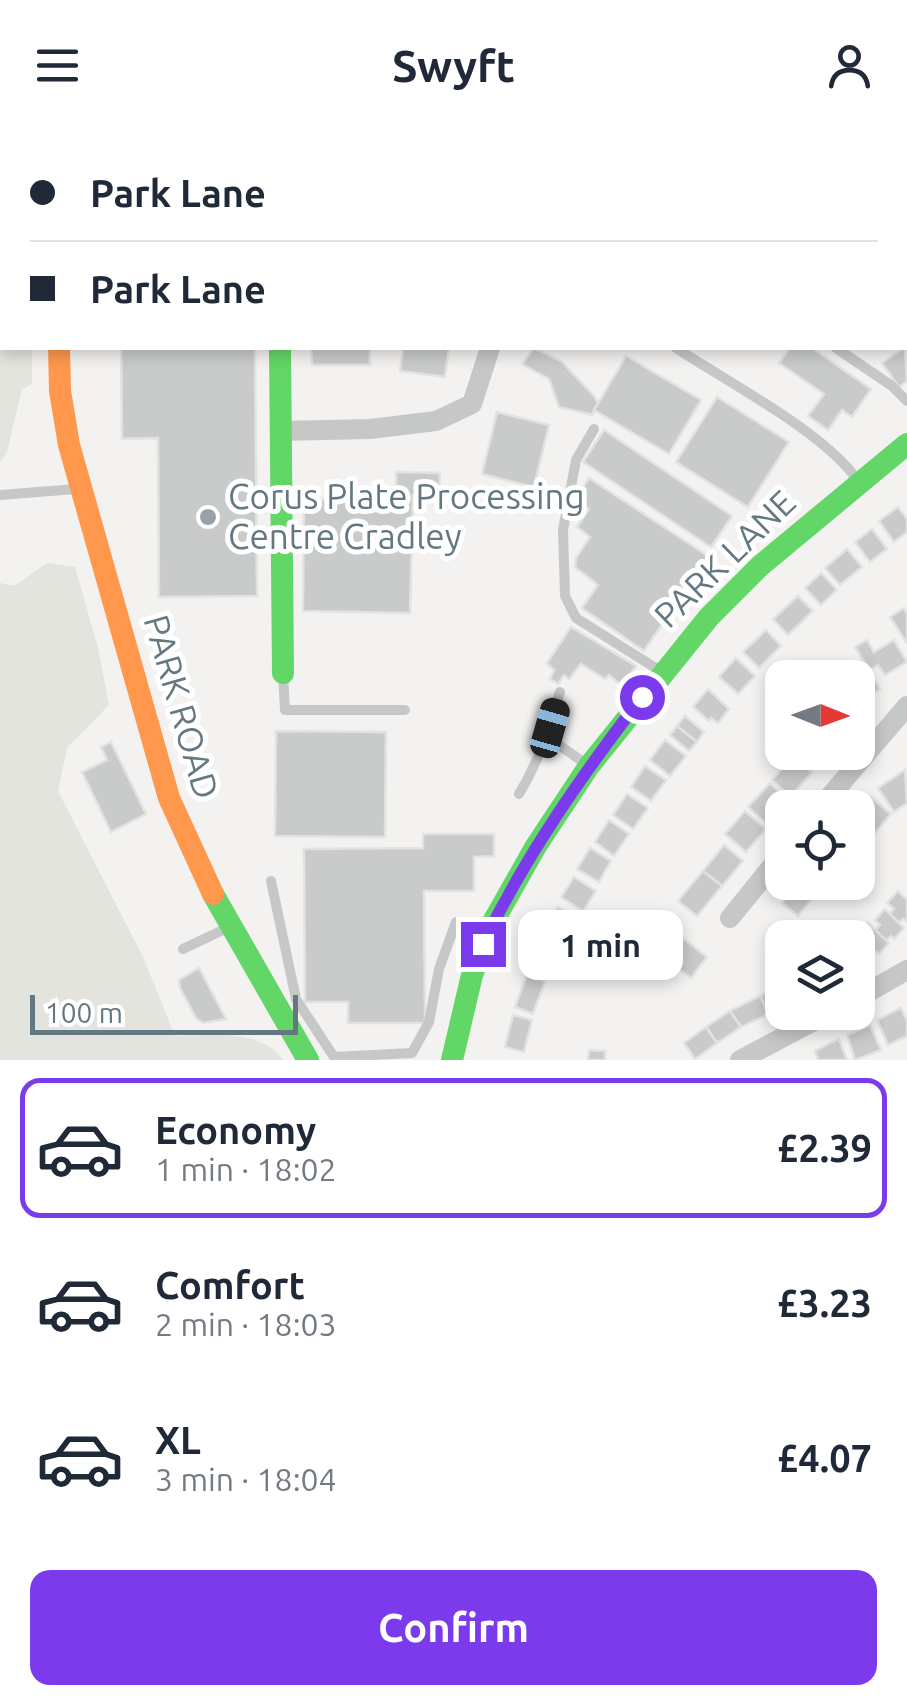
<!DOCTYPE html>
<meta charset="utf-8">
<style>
body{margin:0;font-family:Ubuntu,sans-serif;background:#f6f6f7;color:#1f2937;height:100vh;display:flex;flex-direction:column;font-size:38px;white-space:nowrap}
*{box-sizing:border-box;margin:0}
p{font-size:32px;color:#747a83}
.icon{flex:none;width:55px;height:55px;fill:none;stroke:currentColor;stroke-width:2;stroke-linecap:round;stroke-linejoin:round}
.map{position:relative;height:930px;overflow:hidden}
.sheet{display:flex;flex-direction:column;background:#fff;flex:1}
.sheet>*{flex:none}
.guide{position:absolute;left:0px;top:0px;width:908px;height:220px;box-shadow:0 5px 15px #0003;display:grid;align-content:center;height:220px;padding:0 30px;background:#fff}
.needle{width:65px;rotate:91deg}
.controls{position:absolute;left:765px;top:530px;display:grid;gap:20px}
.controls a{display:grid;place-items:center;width:110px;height:110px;border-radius:20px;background:#fff;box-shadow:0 5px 15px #0003;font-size:50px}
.scale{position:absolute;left:30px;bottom:25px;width:268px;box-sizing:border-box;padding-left:10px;border:5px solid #637880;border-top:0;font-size:28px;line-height:35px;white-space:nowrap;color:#637880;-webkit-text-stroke:8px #fff;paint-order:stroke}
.end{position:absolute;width:45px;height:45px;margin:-22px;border:12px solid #7c3aed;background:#fff;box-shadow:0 0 0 5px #fff}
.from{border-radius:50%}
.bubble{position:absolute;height:70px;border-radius:20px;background:#fff;box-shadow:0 5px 15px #0003;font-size:32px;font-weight:700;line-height:70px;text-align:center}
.car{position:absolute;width:30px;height:60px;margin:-30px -15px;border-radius:12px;box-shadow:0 0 8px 2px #0007;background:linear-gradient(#222 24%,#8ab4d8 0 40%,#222 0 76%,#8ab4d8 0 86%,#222 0)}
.guide b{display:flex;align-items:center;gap:35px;height:95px;font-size:38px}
.guide b+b{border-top:2px solid #e0e1e3}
.guide i{width:25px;height:25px;background:#1f2937}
ul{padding:18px 0 0;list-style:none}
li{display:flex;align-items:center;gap:30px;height:140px;margin:0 20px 15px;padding:0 10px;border:5px solid transparent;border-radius:20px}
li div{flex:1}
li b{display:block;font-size:38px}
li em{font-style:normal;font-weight:700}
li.selected{border-color:#7c3aed}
li>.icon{width:90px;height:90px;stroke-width:1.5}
.cta{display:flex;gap:20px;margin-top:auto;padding:20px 30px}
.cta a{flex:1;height:115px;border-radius:20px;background:#7c3aed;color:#fff;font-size:40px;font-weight:700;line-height:115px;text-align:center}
header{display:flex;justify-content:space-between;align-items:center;height:130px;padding:0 30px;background:#fff;font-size:45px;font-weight:700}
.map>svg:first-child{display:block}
.green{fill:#e2e4dd}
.building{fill:#c9cbcb;stroke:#e2e2e0;stroke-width:2.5}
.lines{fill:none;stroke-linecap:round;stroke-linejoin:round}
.lane{stroke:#c6c8c8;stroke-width:10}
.street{stroke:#c6c8c8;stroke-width:20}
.fast{stroke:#63d668;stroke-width:22}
.slow{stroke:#ff974d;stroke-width:22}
.route{stroke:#7c3aed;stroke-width:12}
.poi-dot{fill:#95a3a7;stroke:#fff;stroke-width:4}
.labels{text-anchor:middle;stroke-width:10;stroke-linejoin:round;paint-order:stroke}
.poi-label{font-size:35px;fill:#637880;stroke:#fff;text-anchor:start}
.street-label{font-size:35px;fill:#637880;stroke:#fff}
</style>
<header><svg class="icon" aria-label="menu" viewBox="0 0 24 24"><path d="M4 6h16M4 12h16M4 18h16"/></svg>Swyft<svg class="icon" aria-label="person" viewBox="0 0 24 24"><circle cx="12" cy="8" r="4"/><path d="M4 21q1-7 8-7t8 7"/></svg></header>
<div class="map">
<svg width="907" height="930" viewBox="0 0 907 930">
<rect width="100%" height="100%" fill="#f3f2f0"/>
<!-- green -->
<g class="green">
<path d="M0 0H36L2 2V218H32V254L22 259 7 322 0 332Z"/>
<path d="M47 433 75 437 98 518 109 575 67 618 58 661 143 827 175 906C210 905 261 898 283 930H0V453L14 456Z"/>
</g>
<!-- building -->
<g class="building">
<path d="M462 0H544L461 2Z"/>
<path d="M802 0H907V33L905 2Z"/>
<path d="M905 59H907V167L905 158Z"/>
<path d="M905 217 907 251 899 257 882 233Z"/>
<path d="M121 218H255L257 466 159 467 158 308 122 309Z"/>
<path d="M311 218H370V235H312Z"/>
<path d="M403 218H449L445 247 400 241Z"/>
<path d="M534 218 561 231 594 266 598 273 592 285 559 277 549 249 522 234Z"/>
<path d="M790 218H812L871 259 852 287 842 280 828 300 808 286 824 264 779 233Z"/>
<path d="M626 226 701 270 669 324 594 280Z"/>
<path d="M717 267 789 312 748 377 676 332Z"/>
<path d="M497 282 549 295 534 357 482 344Z"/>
<path d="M604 300 732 386 711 417 583 332Z"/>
<path d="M396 342 440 343 439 365H413L410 483 303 481 304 369 396 371Z"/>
<path d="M589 348 708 426 644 521 582 478 598 455 575 437 576 428 590 407 577 397 589 379 575 370Z"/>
<path d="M898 377 907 389V402L894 412 879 391Z"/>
<path d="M872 399 887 419 870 432 855 412Z"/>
<path d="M847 419 862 437 840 455 825 438Z"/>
<path d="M821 443 837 460 821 475 805 458Z"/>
<path d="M798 466 813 481 788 505 773 489Z"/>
<path d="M904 478 907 484V513L890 487Z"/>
<path d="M571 497 636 536 622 556 609 545 605 549 581 534 569 549 564 545 558 554 550 549 554 540 547 533Z"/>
<path d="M766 500 781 516 759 538 743 522Z"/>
<path d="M867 510 874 522 894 510 907 532 885 545 878 535 869 540 855 517Z"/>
<path d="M736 528 755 546 738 564 719 547Z"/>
<path d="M867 537 880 559 858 572V548H850Z"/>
<path d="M708 559 729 579 718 593 711 588 709 591 693 577Z"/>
<path d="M685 586 704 602 697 612 677 596Z"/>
<path d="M677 596 697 612 689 621 670 605Z"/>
<path d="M276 601 386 602 385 707 275 706Z"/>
<path d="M665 610 686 626 670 646 650 630Z"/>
<path d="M111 612 146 684 111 702 82 642 107 630 101 617Z"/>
<path d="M796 622H820L824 626 813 638Z"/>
<path d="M794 626 812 642 790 667 772 650Z"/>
<path d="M645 636 666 650 651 671 631 657Z"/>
<path d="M905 640 907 673 894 682 878 658Z"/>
<path d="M770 653 790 671 768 695 748 677Z"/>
<path d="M627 664 648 678 633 699 613 685Z"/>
<path d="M871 667 891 684 872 706 858 694V683Z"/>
<path d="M745 681 766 699 746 722 725 704Z"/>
<path d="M609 690 629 704 614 726 595 712Z"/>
<path d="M423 704H494V726L474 727V761H424L425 893H348V872H305L304 719 423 718Z"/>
<path d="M724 715 743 731 722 756 703 741Z"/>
<path d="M590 718 611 731 599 752 577 739Z"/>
<path d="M703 741 722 756 697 786 678 771Z"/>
<path d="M574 747 596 761 583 781 561 767Z"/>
<path d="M798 752H804L817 763 798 786 782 773Z"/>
<path d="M898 761 907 770V792L903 789 899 793 889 784 894 779 887 773Z"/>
<path d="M558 777 584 793 574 810 548 794Z"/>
<path d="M885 779 904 798 894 809 891 806 886 811 875 800 880 795 875 790Z"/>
<path d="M654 786 707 827 691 848 637 807Z"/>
<path d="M868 793 889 813 879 824 876 821 870 827 859 816 864 811 858 804Z"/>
<path d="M544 804 562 813 547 843 529 834Z"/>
<path d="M199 838 226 889 203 893 196 888 180 858 179 850Z"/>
<path d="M527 844 545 851 533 884 515 877Z"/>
<path d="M782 855V877L769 884 760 866Z"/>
<path d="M760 866 769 884 741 897 730 881Z"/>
<path d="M901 878 907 891V906L888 915 877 890Z"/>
<path d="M730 881 741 897 717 913 706 897Z"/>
<path d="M513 885 532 890 524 922 505 917Z"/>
<path d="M870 895 881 920 855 930 847 905Z"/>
<path d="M706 897 717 913 695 929 684 913Z"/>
<path d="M839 909 847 930H818L815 921Z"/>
<path d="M589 920 605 921V930H588Z"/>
</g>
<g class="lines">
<!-- lane -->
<g class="lane">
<path d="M905 41 907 40"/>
<path d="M905 192 907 194"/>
<path d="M676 218C726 251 826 303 858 351"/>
<path d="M836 218 892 256 907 271"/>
<path d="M594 299 576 330 563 400 565 466 576 488 662 542"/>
<path d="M0 365 76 359"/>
<path d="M283 544 285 580H405"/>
<path d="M549 608 589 636"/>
<path d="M519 664C539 631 549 599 560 562"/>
<path d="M271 751 296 869 334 927 412 923 429 892 439 839 456 792 487 803"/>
<path d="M183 819 225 799"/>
</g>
<!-- street -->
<g class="street">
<path d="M268 0 270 2"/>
<path d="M587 2 588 0"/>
<path d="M280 301 370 299 436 291 472 274 490 218"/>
<path d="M820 678 907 576"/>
<path d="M730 788 782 724"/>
<path d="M858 868 907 840"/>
<path d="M740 930 831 882"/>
</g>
<!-- fast -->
<g class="fast">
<path d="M62 0V2"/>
<path d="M280 218 283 543"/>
<path d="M213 764 308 930"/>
<path d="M452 930 472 845 493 792 536 716 589 636 709 487 760 436 907 314"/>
</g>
<!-- slow -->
<path class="slow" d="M59 218 60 261 69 315 169 668 213 764"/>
</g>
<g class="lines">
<!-- route -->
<path class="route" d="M483 814C526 725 582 645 642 567"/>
</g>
<!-- markers -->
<circle class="poi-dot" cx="208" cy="387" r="10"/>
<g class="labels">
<!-- poi labels -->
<g class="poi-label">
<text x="228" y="379">Corus Plate Processing<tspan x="228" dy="40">Centre Cradley</tspan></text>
</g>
<!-- street labels -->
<g class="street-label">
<text transform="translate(725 429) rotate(-44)" y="12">PARK LANE</text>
<text transform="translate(181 577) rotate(74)" y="12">PARK ROAD</text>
</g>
</g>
</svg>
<div class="controls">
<a><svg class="needle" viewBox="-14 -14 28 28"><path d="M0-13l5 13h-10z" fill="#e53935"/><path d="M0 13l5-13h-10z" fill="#747a83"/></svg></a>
<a><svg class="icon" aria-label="locate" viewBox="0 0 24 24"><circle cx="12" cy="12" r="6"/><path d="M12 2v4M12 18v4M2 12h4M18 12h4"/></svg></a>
<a><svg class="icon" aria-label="layers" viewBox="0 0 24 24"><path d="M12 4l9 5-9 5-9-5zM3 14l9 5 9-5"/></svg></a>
</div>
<div class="scale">100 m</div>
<i class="end from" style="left:642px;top:567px"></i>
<i class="end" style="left:483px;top:814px"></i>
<div class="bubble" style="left:518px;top:780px;width:165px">1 min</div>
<i class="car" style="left:550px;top:598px;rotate:16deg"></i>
<div class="guide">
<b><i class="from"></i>Park Lane</b>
<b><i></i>Park Lane</b>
</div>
</div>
<section class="sheet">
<ul>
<li class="selected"><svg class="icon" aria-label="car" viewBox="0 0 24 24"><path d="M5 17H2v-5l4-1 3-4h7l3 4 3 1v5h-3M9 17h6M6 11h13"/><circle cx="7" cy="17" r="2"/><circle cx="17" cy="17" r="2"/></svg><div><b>Economy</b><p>1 min · 18:02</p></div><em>£2.39</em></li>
<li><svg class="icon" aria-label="car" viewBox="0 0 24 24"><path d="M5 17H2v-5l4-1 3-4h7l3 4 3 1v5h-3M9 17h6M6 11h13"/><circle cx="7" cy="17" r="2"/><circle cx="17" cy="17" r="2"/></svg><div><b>Comfort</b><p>2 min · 18:03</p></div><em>£3.23</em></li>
<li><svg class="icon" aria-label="car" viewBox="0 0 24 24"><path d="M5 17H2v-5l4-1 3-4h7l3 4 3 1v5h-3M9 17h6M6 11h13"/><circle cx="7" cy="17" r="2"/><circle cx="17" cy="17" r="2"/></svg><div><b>XL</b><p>3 min · 18:04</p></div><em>£4.07</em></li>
</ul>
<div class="cta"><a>Confirm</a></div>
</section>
